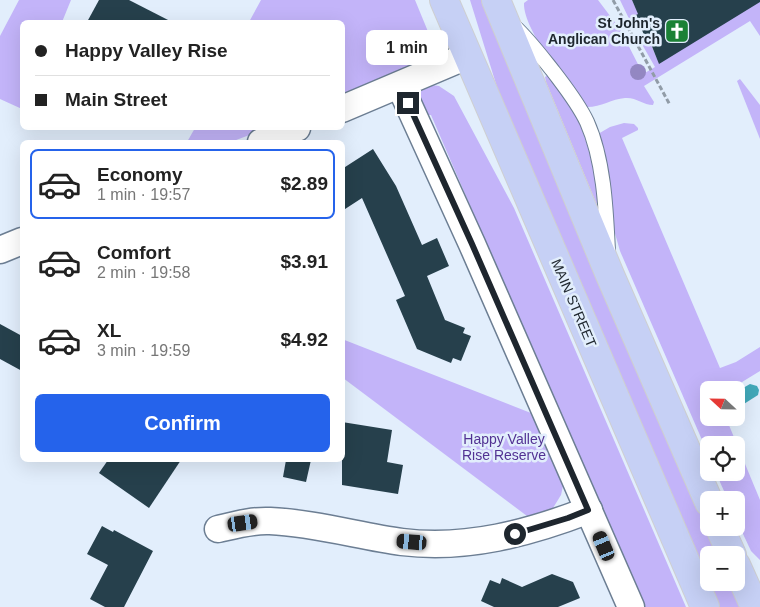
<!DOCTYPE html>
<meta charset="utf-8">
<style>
body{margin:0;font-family:Arial,sans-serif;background:#f2f2f2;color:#222;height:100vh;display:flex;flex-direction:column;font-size:19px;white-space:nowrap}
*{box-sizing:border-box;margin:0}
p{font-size:16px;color:#767676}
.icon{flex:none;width:28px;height:28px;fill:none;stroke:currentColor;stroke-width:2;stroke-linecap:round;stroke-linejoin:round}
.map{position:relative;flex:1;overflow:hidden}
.panel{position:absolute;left:20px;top:140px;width:325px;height:322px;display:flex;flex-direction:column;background:#fff;border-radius:8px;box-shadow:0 5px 20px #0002}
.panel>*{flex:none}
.banner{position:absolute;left:20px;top:20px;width:325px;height:110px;border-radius:8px;box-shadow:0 5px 20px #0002;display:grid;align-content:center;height:110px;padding:0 15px;background:#fff}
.needle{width:32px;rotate:292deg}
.buttons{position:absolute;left:700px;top:381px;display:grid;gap:10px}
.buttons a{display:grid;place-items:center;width:45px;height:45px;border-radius:8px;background:#fff;box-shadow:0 5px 20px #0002;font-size:25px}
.end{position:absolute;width:22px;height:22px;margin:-11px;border:6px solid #1e262e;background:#fff;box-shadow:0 0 0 2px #fff}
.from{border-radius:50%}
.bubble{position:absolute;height:35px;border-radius:8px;background:#fff;box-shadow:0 5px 20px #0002;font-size:16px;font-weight:800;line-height:35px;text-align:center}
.car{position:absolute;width:15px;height:30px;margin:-15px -8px;border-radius:6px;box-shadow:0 0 4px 1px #0007;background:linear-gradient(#222 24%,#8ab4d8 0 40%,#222 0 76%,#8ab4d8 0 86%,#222 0)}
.banner b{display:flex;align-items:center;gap:18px;height:48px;font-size:19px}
.banner b+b{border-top:1px solid #e0e0e0}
.banner i{width:12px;height:12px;background:#222}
ul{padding:9px 0 0;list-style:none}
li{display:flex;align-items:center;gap:15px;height:70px;margin:0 10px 8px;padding:0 5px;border:2px solid transparent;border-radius:8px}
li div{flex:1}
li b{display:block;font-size:19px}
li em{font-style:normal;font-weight:800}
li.on{border-color:#2563eb}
li>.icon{width:45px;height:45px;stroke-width:1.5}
.button{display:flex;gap:10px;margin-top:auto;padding:10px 15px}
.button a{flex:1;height:58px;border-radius:8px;background:#2563eb;color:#fff;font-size:20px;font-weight:800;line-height:58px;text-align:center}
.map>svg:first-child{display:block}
.green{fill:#c3b4f9}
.water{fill:#41a8b9}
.building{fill:#26404c}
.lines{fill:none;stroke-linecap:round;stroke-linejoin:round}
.lane-casing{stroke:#6c7e93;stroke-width:16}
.street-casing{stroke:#6c7e93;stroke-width:29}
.primary-casing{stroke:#cecfd1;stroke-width:30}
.path{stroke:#919ca7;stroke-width:3;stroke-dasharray:5 2.5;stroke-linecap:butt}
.lane{stroke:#fff;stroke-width:14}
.street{stroke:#fff;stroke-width:26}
.primary{stroke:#c6d0f5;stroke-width:28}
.tree{fill:#9387c2}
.route{stroke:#1e262e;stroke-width:6}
.labels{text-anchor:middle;stroke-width:5;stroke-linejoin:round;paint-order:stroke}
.poi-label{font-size:14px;font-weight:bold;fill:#1e262e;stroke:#e2eefc;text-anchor:end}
.street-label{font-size:14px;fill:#1e262e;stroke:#e2eefc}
.park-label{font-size:14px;fill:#523293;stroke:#e2eefc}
</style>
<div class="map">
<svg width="760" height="607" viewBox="0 0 760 607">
<rect width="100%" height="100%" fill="#e2eefc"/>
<!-- green -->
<g class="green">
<path d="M19 0H71L62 22H22V109L0 99V36Z"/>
<path d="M261 0H415L429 34 430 43 423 59 418 65 343 97 342 22H249Z"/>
<path d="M470 0H482L668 440 719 555H709V582L731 583 742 607H719L501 100Z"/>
<path d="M528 0H598L620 29 643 74 655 67 639 39 640 34H642L643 37 655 42 656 45 652 47 659 63 760 0V36L750 21 644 86 654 102 653 105C643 105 636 97 625 98 611 99 600 108 585 107 569 84 523 31 524 3Z"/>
<path d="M620 0H632L638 13 653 6 654 7 636 15 640 23 638 24 639 28 636 29 632 25Z"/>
<path d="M548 75C585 113 591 158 601 207L599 210 546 82 545 77Z"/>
<path d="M740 79 760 105V139L737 81Z"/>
<path d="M432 85 439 86 454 96 514 208 686 607H643L431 115H426L418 96C422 89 425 86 432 85Z"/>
<path d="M624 123 634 124 638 128V130L622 138 720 368 736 362 760 347V371L729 390H709V418H726L760 500V560L751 551 736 519V500H728L716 473 736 472V445H709V456L620 251 614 230 598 134 610 127Z"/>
<path d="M195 128H268L231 142H187Z"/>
<path d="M342 339 536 415 563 479V486L561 495 553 508 546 513 531 519 343 378Z"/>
</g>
<!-- water -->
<path class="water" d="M750 384 757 386 759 390 758 395 736 409V392Z"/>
<!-- building -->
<g class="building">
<path d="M99 0H129L172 22H87Z"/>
<path d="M632 0H760V2L659 64 651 44 648 45 636 15 638 14Z"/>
<path d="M373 149 396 186 422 245 437 238 449 266 427 276 445 320 465 328 463 333 471 336 461 361 453 358 451 363 417 349 396 300 405 296 362 198 342 211V169Z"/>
<path d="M0 324 22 336V371L0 359Z"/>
<path d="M342 422 392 430 387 462 403 465 398 494 342 485Z"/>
<path d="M108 460H181L149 508 99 473Z"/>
<path d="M286 460H311L306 482 283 477Z"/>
<path d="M102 526 113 532 114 530 153 551 124 607H105L90 599 108 565 87 554Z"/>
<path d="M552 574 573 582 580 598 558 607H494L481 601 490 580 500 584 502 578 522 587Z"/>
</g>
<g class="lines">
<defs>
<path id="lane" d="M515 27C529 40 541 56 553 71 565 87 578 103 587 122 604 160 606 210 608 251"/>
<g id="street">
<path d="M400 86 472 244 631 607"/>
<path d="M342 109 467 56"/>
<path d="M261 142 297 128"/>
<path d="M0 250 22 241"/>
<path d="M218 529C235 525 253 520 270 521 315 523 359 536 402 542 467 550 529 533 589 510"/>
</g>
<g id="primary">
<path d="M444 0 705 607"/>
<path d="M496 0 610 275 709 502"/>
<path d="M720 528 732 555"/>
<path d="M736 565 755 607"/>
</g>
</defs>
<!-- lane casing -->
<use href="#lane" class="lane-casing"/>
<!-- street casing -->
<use href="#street" class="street-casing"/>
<!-- primary casing -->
<use href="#primary" class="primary-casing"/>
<!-- path -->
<path class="path" d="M613 0 670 105"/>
<!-- lane -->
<use href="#lane" class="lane"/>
<!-- street -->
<use href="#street" class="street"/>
<!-- primary -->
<use href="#primary" class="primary"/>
</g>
<!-- trees -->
<circle class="tree" cx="638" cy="72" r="8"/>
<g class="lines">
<!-- route -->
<path class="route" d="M408 103 472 244 588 510 568 518 515 534"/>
</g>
<!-- icons -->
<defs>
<symbol id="church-square" viewBox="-11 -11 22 22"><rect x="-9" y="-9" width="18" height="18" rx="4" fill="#1b8135" stroke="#e2eefc"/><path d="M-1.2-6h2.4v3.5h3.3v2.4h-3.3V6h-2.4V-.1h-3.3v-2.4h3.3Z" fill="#fff"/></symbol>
</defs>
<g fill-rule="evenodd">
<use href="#church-square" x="663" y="17" width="28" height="28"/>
</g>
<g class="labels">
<!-- poi labels -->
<g class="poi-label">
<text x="660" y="28">St John's<tspan x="660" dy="16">Anglican Church</tspan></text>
</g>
<!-- street labels -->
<g class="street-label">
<text transform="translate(574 303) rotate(67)" y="5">MAIN STREET</text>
</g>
<!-- park labels -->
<g class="park-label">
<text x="504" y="444">Happy Valley<tspan x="504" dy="16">Rise Reserve</tspan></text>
</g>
</g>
</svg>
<div class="buttons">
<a><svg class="needle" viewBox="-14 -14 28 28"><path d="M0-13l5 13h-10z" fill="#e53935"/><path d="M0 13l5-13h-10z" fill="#767676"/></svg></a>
<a><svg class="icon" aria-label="locate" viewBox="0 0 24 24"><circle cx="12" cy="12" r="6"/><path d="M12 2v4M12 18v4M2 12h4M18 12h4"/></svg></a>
<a>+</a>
<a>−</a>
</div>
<i class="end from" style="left:515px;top:534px"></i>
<i class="end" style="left:408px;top:103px"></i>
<div class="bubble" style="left:366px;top:30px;width:82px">1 min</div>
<i class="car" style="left:243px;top:523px;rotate:82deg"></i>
<i class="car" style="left:412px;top:542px;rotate:275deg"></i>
<i class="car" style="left:604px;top:546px;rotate:337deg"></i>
<div class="banner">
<b><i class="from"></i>Happy Valley Rise</b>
<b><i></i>Main Street</b>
</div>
<section class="panel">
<ul>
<li class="on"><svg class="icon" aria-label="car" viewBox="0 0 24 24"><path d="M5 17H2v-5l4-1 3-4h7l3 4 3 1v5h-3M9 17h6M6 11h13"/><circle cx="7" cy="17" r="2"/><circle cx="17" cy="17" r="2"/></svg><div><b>Economy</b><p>1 min · 19:57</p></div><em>$2.89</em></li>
<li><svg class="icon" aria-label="car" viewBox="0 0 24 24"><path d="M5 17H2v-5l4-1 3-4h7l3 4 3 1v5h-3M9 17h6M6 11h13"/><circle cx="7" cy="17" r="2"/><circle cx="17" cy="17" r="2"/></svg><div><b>Comfort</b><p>2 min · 19:58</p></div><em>$3.91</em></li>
<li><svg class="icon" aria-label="car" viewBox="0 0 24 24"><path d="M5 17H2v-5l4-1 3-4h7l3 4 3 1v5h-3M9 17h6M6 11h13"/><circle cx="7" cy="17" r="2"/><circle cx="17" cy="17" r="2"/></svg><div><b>XL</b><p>3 min · 19:59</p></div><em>$4.92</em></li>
</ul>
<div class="button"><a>Confirm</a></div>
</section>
</div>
